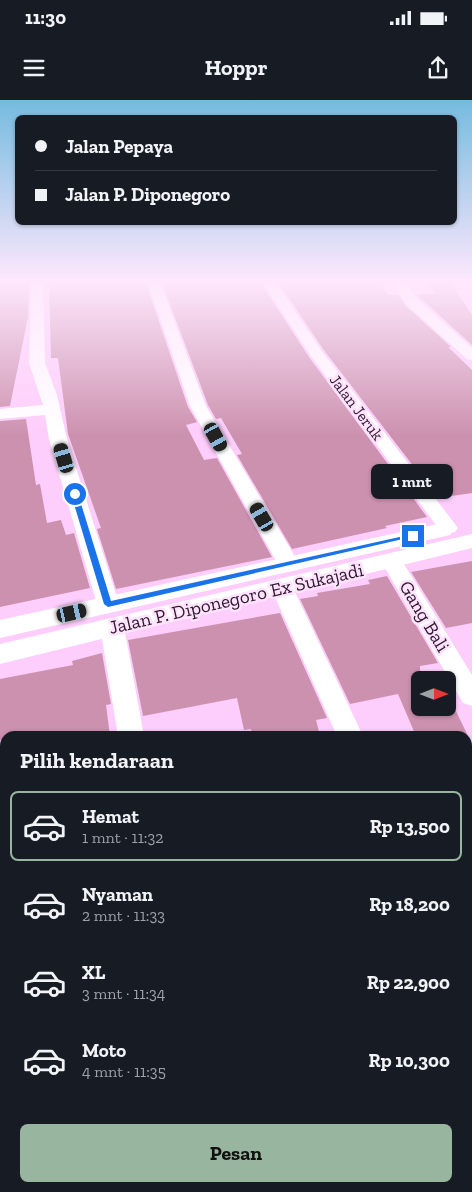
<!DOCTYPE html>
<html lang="id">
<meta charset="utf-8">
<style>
body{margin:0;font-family:"Zilla Slab",serif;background:#242831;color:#f1f3f6;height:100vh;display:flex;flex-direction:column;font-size:19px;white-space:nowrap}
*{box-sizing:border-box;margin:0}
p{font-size:16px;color:#9ea1a6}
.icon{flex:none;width:28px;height:28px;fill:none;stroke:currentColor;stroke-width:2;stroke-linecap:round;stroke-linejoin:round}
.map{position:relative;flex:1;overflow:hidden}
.drawer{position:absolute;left:0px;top:631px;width:472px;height:461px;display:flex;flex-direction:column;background:#171b24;border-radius:15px 15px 0 0;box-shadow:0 1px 4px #0004}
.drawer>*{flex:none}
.guide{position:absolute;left:15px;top:15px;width:442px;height:110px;border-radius:8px;box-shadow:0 1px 4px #0004;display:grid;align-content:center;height:110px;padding:0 20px;background:#171b24}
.needle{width:32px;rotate:90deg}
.controls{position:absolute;left:411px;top:571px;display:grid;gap:10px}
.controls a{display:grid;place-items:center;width:45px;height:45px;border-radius:8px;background:#171b24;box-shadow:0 1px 4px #0004;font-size:25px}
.end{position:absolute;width:22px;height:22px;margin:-11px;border:6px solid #1a73e8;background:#fff;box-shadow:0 0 0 2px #fff}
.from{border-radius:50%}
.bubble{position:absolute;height:35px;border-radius:8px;background:#171b24;box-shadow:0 1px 4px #0004;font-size:16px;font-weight:700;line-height:35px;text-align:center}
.car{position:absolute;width:15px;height:30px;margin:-15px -8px;border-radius:6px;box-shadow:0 0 4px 1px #0007;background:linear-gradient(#222 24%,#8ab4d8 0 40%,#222 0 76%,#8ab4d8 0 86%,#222 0)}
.guide b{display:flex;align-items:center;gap:18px;height:48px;font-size:19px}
.guide b+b{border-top:1px solid #363941}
.guide i{width:12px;height:12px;background:#f1f3f6}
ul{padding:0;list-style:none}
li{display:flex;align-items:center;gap:15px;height:70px;margin:0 10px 8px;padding:0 10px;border:2px solid transparent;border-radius:8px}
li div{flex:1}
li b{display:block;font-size:19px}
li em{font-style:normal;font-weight:700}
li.on{border-color:#97b59f}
li>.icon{width:45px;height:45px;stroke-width:1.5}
h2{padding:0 20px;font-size:22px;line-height:60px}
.cta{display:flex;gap:10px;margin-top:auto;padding:10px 20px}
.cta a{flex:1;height:58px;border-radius:8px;background:#97b59f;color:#111;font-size:20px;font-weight:700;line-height:58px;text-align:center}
.status{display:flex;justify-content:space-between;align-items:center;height:35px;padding:0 25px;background:#171b24;direction:ltr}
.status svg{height:14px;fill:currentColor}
header{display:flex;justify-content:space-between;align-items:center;height:65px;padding:0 20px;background:#171b24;font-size:22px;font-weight:700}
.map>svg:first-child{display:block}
.green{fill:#c6a6c5}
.building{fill:#cc91af}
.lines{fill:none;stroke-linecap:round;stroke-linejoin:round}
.minor{fill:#fff;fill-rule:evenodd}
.primary{fill:#fff;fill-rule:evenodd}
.route{fill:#1a73e8}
.labels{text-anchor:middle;stroke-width:5;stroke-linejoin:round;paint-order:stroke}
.far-street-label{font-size:16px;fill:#2c1a2b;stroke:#ffe2fd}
.street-label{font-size:19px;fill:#2c1a2b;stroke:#ffe2fd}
</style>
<div class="status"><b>11:30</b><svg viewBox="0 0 49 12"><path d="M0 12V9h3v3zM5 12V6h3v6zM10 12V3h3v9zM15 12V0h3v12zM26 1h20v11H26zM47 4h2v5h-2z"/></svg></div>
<header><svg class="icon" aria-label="menu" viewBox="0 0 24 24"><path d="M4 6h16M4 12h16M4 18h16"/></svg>Hoppr<svg class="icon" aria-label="share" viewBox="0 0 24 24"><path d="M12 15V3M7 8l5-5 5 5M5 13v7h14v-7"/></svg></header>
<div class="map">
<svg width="472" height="1092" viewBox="0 0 472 1092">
<rect width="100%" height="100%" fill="#fdcdfb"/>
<!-- green -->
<path class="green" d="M0 868H5V939L0 940Z"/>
<!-- building -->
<g class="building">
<path d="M0 183H29L28 217 10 306 0 307Z"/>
<path d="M49 183H146L188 307 197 322 186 325 204 360 217 358 272 457 116 489 97 429 101 428 68 334 58 258H51Z"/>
<path d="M162 183H261L309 257 427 417 385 426 387 428 292 449 237 355 242 354 221 318 216 319 208 305Z"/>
<path d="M279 183H380L388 195H398L405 205 451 247H448L472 270V393L438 398 323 249Z"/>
<path d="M427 183H451L455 189 472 215V245L416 194H435Z"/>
<path d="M26 319 36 385 40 384 47 423 61 420 66 435 74 433 90 488 0 507V321Z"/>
<path d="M472 461V523L446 528 411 472Z"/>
<path d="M387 476 438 563 420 566V608H433L435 610 454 607 468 636H416L398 594 350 604 300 499 318 496 317 493 370 484 368 480Z"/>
<path d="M280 513 327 618 316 620 320 636H252L251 629 244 630 237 598 143 616 128 540Z"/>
<path d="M102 553 111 604 106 605 110 636H5V639L0 640V579L73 565 72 561Z"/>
</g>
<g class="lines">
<!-- minor -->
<g class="minor">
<path d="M31 183H43L45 263 57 295 67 339 119 504 116 509 108 512 100 509 97 504 49 339 45 315 0 319V309L43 305 29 263Z"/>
<path d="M148 183H160L206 306 300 465 297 470 289 472 281 470 190 306Z"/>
<path d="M263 183H276L321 250 455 424 458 428 455 432 448 434 441 432 311 256Z"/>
<path d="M392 183H405L416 198 472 248V260L467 259 406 204Z"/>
<path d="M392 454 399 456 472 575V606L463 603 381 461 385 456Z"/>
<path d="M282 481 290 483 293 488 363 636H337L271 488 274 483Z"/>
<path d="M112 519 120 521 124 527 144 636H118L100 527 104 521Z"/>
<path d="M468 921 472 923V969L468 967Z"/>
<path d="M472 1021V1060L468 1062V1022Z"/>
<path d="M188 1088H228L229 1092H189Z"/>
<path d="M275 1088H329L328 1092H273Z"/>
</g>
<!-- primary -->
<g class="primary">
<path d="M442 423 450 425 454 430 450 435 0 538V520Z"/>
<path d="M472 434V448L0 564V544Z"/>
</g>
</g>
<!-- sky -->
<linearGradient id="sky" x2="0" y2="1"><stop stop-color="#75bbdf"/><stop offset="0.54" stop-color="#fee8fd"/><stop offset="1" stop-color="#fee8fd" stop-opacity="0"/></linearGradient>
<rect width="472" height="336" fill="url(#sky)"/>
<!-- route -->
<path class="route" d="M75 392 78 394 111 501 413 434 416 436 108 507 104 504 71 394Z"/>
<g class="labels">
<!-- far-street labels -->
<g class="far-street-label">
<text transform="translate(357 307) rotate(53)" y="6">Jalan Jeruk</text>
</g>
<!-- street labels -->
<g class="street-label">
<text transform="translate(236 498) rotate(-13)" y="7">Jalan P. Diponegoro Ex Sukajadi</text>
<text transform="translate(425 516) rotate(59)" y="7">Gang Bali</text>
</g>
</g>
</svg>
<div class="controls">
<a><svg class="needle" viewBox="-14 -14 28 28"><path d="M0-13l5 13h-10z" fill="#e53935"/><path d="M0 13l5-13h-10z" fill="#9ea1a6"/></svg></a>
</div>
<i class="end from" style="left:75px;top:394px"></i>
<i class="end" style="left:413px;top:436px"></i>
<div class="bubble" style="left:371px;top:364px;width:82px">1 mnt</div>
<i class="car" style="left:216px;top:337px;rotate:151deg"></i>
<i class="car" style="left:64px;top:358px;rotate:343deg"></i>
<i class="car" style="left:262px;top:417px;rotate:330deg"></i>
<i class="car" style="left:72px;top:513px;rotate:77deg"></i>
<div class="guide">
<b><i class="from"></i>Jalan Pepaya</b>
<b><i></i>Jalan P. Diponegoro</b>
</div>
<section class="drawer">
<h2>Pilih kendaraan</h2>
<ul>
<li class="on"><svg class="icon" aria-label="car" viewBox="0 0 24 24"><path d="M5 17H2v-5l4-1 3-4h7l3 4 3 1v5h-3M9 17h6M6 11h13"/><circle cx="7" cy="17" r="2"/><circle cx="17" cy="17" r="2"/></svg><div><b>Hemat</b><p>1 mnt · 11:32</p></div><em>Rp 13,500</em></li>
<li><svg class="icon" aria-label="car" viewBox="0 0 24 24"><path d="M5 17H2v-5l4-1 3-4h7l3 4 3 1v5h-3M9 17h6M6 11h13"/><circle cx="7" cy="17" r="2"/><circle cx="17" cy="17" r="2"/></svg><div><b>Nyaman</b><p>2 mnt · 11:33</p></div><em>Rp 18,200</em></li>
<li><svg class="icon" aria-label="car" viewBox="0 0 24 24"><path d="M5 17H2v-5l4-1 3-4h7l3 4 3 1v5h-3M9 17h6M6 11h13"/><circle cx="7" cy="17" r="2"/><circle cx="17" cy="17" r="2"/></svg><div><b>XL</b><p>3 mnt · 11:34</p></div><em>Rp 22,900</em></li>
<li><svg class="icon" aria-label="car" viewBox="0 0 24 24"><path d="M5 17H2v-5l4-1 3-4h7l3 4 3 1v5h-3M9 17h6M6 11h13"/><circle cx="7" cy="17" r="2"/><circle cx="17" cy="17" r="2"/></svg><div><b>Moto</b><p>4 mnt · 11:35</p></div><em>Rp 10,300</em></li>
</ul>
<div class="cta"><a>Pesan</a></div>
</section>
</div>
